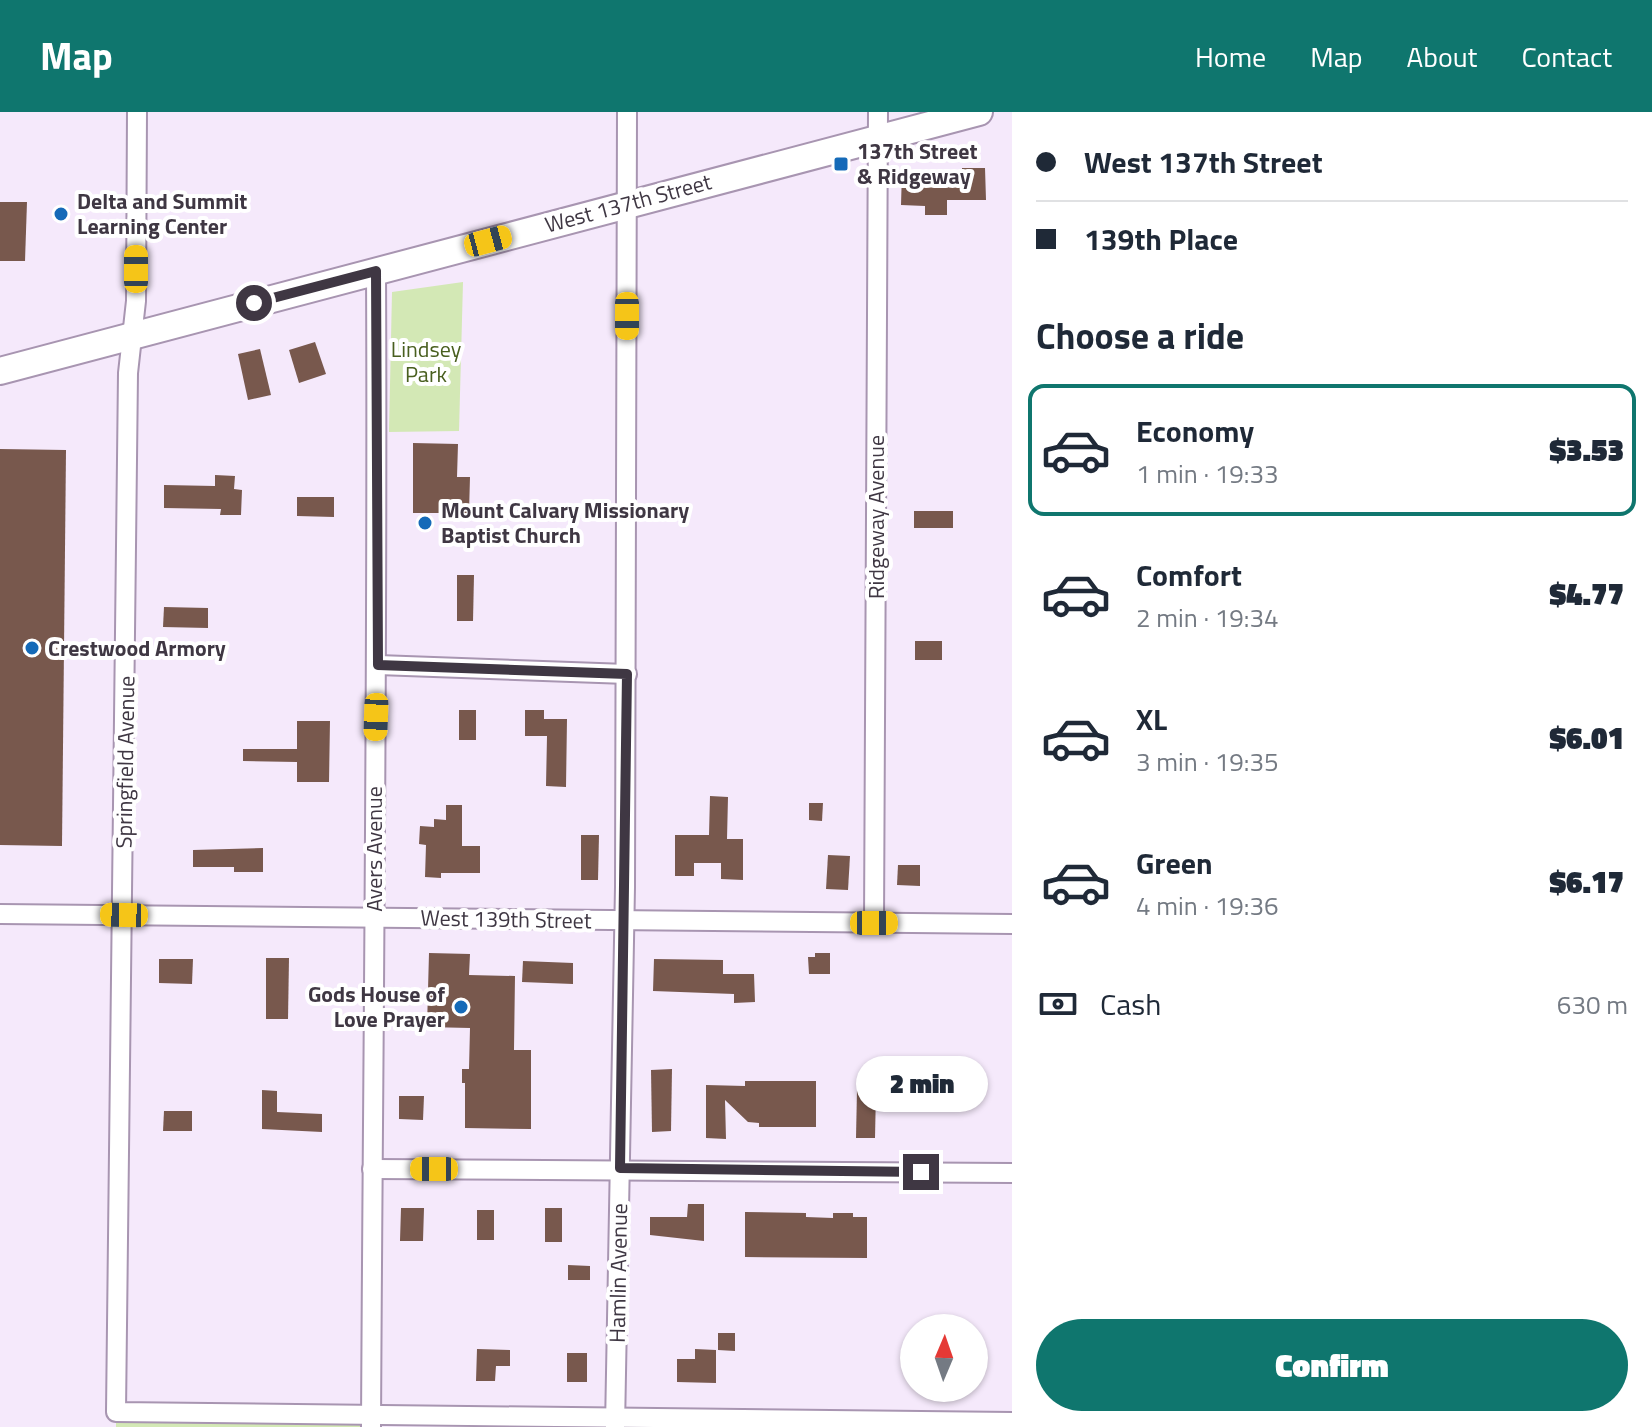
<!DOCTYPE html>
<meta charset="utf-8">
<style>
body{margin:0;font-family:"Titillium Web",sans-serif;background:#f2f2f3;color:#1f2937;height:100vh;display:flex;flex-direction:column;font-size:30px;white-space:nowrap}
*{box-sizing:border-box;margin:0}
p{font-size:26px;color:#747a83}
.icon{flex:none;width:44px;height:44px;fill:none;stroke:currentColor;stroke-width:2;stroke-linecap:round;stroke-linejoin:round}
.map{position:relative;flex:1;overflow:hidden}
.drawer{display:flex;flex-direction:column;background:#fff;width:640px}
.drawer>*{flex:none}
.hud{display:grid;align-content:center;height:176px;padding:0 24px;background:#fff}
.needle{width:52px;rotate:2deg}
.tools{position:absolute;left:900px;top:1202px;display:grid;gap:16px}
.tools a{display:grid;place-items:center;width:88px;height:88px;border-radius:50%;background:#fff;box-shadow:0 2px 6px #0004;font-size:40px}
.end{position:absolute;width:36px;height:36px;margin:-18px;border:10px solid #3f3743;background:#fff;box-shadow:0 0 0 4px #fff}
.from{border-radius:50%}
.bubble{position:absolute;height:56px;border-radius:28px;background:#fff;box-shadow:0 2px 6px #0004;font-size:26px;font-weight:800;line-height:56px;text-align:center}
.car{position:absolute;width:24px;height:48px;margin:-24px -12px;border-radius:10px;box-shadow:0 0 6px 2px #0007;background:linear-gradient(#f5c518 24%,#345 0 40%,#f5c518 0 76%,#345 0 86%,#f5c518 0)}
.hud b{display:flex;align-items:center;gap:28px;height:76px;font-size:30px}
.hud b+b{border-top:2px solid #e0e1e3}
.hud i{width:20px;height:20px;background:#1f2937}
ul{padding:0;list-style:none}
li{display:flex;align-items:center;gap:24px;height:132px;margin:0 16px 12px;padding:0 8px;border:4px solid transparent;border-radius:16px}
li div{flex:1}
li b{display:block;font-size:30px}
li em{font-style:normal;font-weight:800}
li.active{border-color:#0f766e}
li>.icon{width:72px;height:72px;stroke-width:1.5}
h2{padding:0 24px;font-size:36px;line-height:96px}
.pay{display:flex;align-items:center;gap:20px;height:88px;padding:0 24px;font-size:30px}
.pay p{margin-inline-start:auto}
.cta{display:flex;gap:16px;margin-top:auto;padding:16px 24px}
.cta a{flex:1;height:92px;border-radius:48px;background:#0f766e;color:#fff;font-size:32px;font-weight:800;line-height:92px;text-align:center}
header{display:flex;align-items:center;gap:48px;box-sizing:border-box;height:112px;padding:0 40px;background:#0f766e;color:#fff}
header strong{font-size:38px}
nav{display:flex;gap:44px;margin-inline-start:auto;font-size:28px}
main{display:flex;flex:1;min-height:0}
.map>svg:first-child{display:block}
.green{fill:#d3e8b5}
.building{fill:#78584d}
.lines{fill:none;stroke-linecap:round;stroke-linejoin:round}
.minor-casing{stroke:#a895b1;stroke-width:22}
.secondary-casing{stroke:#a895b1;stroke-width:30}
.minor{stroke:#fff;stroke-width:18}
.secondary{stroke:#fff;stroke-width:26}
.route{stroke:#3f3743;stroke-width:10}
.poi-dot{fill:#156ab8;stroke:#fff;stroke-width:3}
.labels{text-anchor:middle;stroke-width:8;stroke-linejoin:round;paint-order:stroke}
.poi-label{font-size:22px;font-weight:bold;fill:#3f3743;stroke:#fff;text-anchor:start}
.street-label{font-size:22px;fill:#3f3743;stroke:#fff}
.park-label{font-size:22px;fill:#495f1f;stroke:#fff}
</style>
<header>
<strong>Map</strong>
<nav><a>Home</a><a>Map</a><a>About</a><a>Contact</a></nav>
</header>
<main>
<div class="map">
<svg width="1012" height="1315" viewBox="0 0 1012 1315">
<rect width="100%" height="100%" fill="#f5e9fb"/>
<!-- green -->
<g class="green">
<path d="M463 170 459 319 389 320 392 180Z"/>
<path d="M116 1300 371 1302V1315H116Z"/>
</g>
<!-- building -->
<g class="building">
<path d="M962 56H985L986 88H947V103H925V94L901 93 902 59H918V65L962 66Z"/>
<path d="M0 90H27L25 149H0Z"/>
<path d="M315 230 326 262 299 271 289 238Z"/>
<path d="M260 237 271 283 248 288 238 242Z"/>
<path d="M413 331 458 332 457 365H470L469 401H413Z"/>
<path d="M0 337 66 338 62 734 0 733Z"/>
<path d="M215 363 235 364 234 377 242 378 241 403H220L221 397 164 396V373L215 374Z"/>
<path d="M297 385H334V405L297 404Z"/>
<rect x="914" y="399" width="39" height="17"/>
<path d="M457 463H474L473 509H457Z"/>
<path d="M164 495 208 496V516L163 515Z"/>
<rect x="915" y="529" width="27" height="19"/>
<rect x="459" y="598" width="17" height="30"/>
<path d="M525 598H544V607H567L566 675 546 674 547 624H525Z"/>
<path d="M297 609H330L329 670H297V650L243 649V637H297Z"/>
<path d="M710 684 728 685 727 727H743V768L721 767V751H694V764H675V723H709Z"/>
<path d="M809 691H823L822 709 809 708Z"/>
<path d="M446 693H462V734H480V761H441V766L425 765 426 733 419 732 420 714 434 715V707L446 708Z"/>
<path d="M581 723H599L598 768H581Z"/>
<path d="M263 736V760H234V755H193V738Z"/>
<path d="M828 743 850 744 848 778 826 777Z"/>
<path d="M898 753H920V774L897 773Z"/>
<path d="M429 841 470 842 469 863 515 864 514 938H531V1017L465 1016V971H462V957H469L470 916 427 915Z"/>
<path d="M815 841H830V862H809L808 845H815Z"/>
<path d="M266 846H289L288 907H266Z"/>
<path d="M159 847H193L192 872 159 871Z"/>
<path d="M654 847 723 848V862H754L755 890 734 891V882L653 879Z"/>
<path d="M523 849 573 851V872L522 870Z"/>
<path d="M672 957 671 1019 652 1020 651 958Z"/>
<path d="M745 969H816V1015H759V1011L748 1010 725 988 726 1027 706 1026V973L745 974Z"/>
<path d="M262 978 277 979V1000L322 1002V1020L262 1017Z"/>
<path d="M857 978H876L875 1026H856Z"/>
<path d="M399 984H424L423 1008 399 1007Z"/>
<path d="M164 999H192V1019H163Z"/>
<path d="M688 1092H704V1129L650 1123V1105H687Z"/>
<path d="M401 1096H424L423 1129H400Z"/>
<rect x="545" y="1096" width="17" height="34"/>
<rect x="477" y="1098" width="17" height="30"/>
<path d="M745 1100 806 1101V1105L833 1106V1101H853V1105H867V1146L745 1145Z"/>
<path d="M568 1153 590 1154V1168H568Z"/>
<path d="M718 1221H735V1239L718 1238Z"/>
<path d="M477 1237 510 1238V1254H496L495 1269H476Z"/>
<path d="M695 1237 716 1238V1271L677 1270V1247H695Z"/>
<rect x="567" y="1241" width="20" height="29"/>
</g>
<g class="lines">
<defs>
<g id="minor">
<path d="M137 0 136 189 128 261 116 1300 1012 1310"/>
<path d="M378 553 627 562"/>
<path d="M0 802 1012 812"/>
<path d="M874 811 878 0"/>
<path d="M372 1057 1012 1061"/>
<path d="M371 1315C373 930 378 544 376 159"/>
<path d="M615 1315 625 775 627 0"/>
</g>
<path id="secondary" d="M0 259 979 0"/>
</defs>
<!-- minor casing -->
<use href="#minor" class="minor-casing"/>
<!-- secondary casing -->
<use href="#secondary" class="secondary-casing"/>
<!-- minor -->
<use href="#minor" class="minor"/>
<!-- secondary -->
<use href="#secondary" class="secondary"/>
</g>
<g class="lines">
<!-- route -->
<path class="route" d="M254 191 376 159 378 553 627 562 620 1056 921 1060"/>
</g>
<!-- markers -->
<g class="poi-dot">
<rect x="833" y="44" width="16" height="16" rx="4"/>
<circle cx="61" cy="102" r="8"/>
<circle cx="425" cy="411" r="8"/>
<circle cx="32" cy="536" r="8"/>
<circle cx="461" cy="895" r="8"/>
</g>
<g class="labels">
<!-- poi labels -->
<g class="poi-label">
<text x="857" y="47">137th Street<tspan x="857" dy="25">&amp; Ridgeway</tspan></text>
<text x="77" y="97">Delta and Summit<tspan x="77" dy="25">Learning Center</tspan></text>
<text x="441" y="406">Mount Calvary Missionary<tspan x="441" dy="25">Baptist Church</tspan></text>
<text x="48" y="544">Crestwood Armory</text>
<text x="445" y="890" text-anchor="end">Gods House of<tspan x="445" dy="25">Love Prayer</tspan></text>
</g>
<!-- street labels -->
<g class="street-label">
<text transform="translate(628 91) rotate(-15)" y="8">West 137th Street</text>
<text transform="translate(876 405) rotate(-90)" y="8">Ridgeway Avenue</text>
<text transform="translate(125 650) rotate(-89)" y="8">Springfield Avenue</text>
<text transform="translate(374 737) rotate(-90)" y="8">Avers Avenue</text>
<text transform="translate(506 807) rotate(1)" y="8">West 139th Street</text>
<text transform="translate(618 1161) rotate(-89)" y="8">Hamlin Avenue</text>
</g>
<!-- park labels -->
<g class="park-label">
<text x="426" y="245">Lindsey<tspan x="426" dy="25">Park</tspan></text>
</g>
</g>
</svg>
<div class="tools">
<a><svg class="needle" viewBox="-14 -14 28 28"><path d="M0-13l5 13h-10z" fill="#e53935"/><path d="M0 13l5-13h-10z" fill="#747a83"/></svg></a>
</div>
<i class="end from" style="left:254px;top:191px"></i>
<i class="end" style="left:921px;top:1060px"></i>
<div class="bubble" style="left:856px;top:944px;width:132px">2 min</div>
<i class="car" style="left:488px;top:129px;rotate:75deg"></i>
<i class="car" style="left:136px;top:157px;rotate:0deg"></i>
<i class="car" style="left:627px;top:204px;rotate:180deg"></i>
<i class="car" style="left:376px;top:605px;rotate:182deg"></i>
<i class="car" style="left:124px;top:803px;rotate:271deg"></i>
<i class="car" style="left:874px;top:811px;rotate:90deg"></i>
<i class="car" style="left:434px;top:1057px;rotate:270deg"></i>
</div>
<section class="drawer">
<div class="hud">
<b><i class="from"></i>West 137th Street</b>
<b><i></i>139th Place</b>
</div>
<h2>Choose a ride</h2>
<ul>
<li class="active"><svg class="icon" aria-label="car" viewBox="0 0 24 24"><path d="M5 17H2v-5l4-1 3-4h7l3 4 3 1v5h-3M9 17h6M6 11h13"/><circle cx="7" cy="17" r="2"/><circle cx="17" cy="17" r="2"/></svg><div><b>Economy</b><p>1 min · 19:33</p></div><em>$3.53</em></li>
<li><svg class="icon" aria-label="car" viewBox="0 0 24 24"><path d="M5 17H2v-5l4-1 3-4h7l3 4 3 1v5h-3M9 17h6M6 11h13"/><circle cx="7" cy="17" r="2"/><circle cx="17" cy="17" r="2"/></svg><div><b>Comfort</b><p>2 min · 19:34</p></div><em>$4.77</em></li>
<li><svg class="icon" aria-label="car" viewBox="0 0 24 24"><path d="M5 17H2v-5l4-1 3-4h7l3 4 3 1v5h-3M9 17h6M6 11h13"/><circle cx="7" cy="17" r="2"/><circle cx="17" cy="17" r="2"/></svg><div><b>XL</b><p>3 min · 19:35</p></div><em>$6.01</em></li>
<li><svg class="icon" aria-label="car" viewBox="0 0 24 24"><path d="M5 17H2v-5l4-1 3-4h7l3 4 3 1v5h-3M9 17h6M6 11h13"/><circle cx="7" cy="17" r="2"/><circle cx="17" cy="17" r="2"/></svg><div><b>Green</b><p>4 min · 19:36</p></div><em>$6.17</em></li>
</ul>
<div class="pay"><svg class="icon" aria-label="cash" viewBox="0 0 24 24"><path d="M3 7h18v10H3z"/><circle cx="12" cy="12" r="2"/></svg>Cash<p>630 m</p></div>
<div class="cta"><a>Confirm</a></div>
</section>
</main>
